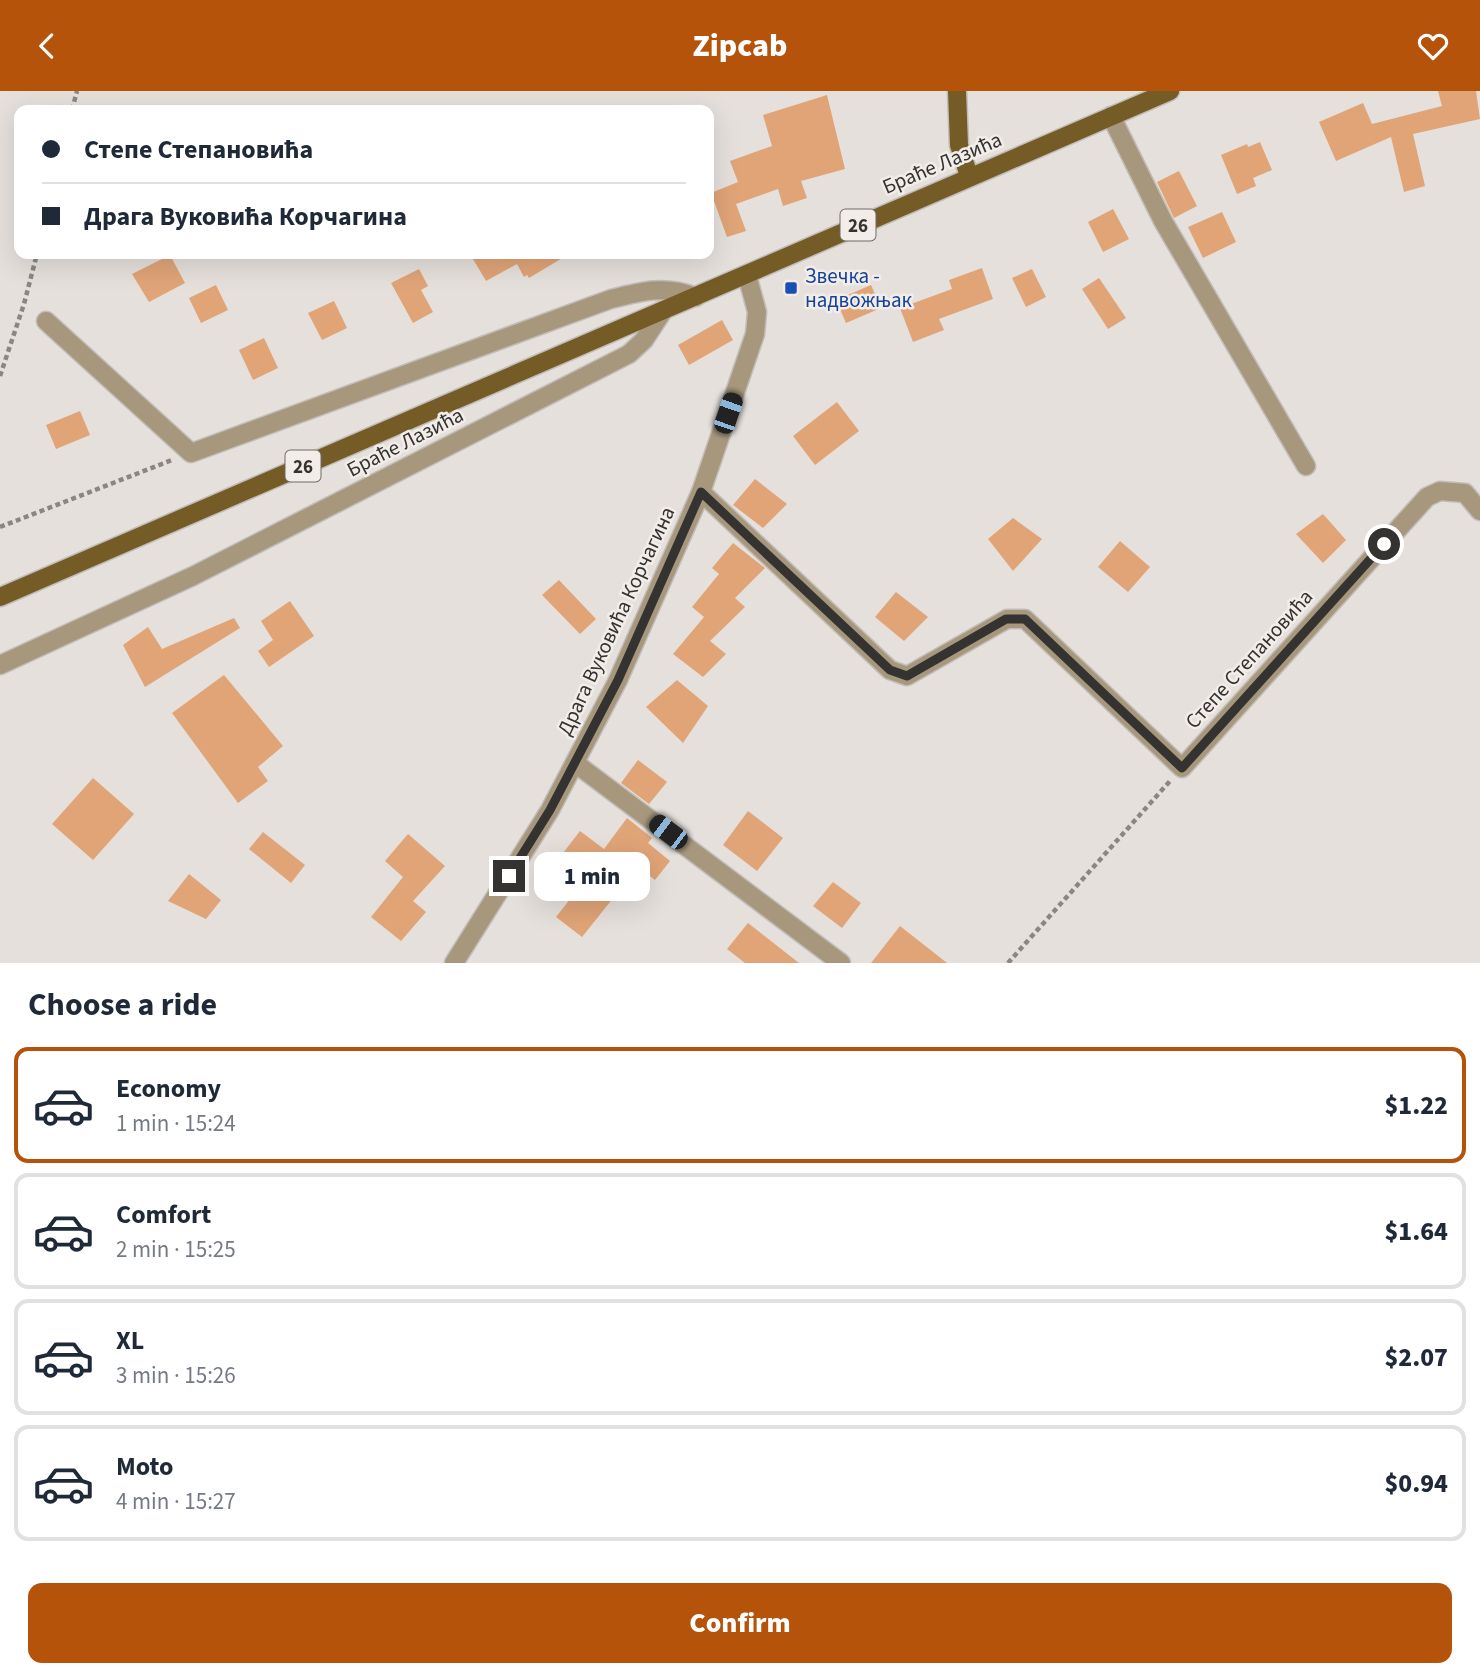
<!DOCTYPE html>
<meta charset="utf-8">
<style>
body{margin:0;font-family:"Source Sans 3",sans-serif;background:#f2f2f3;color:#1f2937;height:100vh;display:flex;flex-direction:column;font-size:26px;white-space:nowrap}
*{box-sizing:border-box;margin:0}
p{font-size:23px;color:#747a83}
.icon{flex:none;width:38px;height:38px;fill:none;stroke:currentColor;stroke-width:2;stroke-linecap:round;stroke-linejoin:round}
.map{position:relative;height:872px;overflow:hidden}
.details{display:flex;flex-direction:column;background:#fff;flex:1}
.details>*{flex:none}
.hud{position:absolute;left:14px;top:14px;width:700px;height:154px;border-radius:14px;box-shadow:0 7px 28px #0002;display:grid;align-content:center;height:154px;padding:0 28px;background:#fff}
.end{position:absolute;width:32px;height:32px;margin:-16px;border:9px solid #353331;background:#fff;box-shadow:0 0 0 4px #fff}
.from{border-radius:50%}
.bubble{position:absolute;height:49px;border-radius:14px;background:#fff;box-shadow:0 7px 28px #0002;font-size:23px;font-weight:800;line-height:49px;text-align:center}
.car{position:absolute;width:21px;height:42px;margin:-21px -10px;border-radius:9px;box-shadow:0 0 5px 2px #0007;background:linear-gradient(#222 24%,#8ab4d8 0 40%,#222 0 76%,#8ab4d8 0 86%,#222 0)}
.hud b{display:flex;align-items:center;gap:24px;height:66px;font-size:26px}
.hud b+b{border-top:2px solid #e0e1e3}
.hud i{width:18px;height:18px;background:#1f2937}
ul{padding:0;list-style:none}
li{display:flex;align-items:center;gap:21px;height:116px;margin:0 14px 10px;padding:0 14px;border:4px solid #e0e1e3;border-radius:14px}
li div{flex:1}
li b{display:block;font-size:26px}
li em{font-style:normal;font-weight:800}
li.on{border-color:#b45309}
li>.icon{width:63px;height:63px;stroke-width:1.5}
h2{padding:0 28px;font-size:32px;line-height:84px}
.cta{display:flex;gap:14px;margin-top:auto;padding:14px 28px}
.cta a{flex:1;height:80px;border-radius:14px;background:#b45309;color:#fff;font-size:28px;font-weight:800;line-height:80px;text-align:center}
header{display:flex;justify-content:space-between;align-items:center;height:91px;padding:0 28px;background:#b45309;color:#fff;font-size:32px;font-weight:800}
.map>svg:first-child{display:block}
.building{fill:#e0a477}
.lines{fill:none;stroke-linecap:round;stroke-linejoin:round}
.minor-casing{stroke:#c2bdba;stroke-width:21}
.major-casing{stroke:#c2bdba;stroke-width:21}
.path{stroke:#898683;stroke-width:4.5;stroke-dasharray:5 3.5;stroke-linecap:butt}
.minor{stroke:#a7987d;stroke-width:18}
.major{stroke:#755b25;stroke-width:18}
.route{stroke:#353331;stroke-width:9}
.transit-dot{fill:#1a4fb4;stroke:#f2ede9;stroke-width:2.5}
.labels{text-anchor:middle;stroke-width:5;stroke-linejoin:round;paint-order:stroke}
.shield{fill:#f2ede9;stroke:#6e6b68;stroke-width:2}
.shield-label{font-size:19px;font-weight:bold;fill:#353331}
.street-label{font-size:21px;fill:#353331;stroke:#f2ede9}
.transit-label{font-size:21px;fill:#164399;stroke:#f2ede9;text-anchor:start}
</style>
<header><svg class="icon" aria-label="back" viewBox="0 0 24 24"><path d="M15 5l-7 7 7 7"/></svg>Zipcab<svg class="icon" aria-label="heart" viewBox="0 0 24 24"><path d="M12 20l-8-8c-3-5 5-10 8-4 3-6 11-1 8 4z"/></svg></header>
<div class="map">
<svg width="1480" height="872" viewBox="0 0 1480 872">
<rect width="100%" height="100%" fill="#e5e0dc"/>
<!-- building -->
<g class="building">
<path d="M1438 0H1476L1480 28 1413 43 1425 95 1404 101 1391 46 1336 70 1319 31 1363 12 1372 33 1442 15Z"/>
<path d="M827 4 845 78 801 90 807 107 783 115 778 98 736 113 746 140 727 146 711 102 738 91 730 70 772 55 763 24Z"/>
<path d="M1260 51 1272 79 1253 87 1256 95 1237 103 1221 64 1247 53 1248 56Z"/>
<path d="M1179 80 1197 115 1174 127 1157 91Z"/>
<path d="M1113 118 1129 148 1103 161 1088 131Z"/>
<path d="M1222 121 1236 151 1203 167 1188 136Z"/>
<path d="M470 163H569L529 187 527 184 524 186 517 173 486 190Z"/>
<path d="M170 164 185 192 149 211 132 183Z"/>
<path d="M982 177 993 208 939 228 944 239 913 251 900 217 952 198 949 189Z"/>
<path d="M419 178 428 195 421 199 433 221 413 232 391 192Z"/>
<path d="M1032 178 1046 206 1026 216 1012 187Z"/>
<path d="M1099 187 1126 227 1108 238 1082 198Z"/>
<path d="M216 194 228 219 201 232 189 207Z"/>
<path d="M871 194 881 217 846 232 836 209Z"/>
<path d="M334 210 347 237 322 249 308 222Z"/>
<path d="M722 229 733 249 689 274 678 254Z"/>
<path d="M264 247 278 277 253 289 239 259Z"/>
<path d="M837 311 859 340 815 374 793 345Z"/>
<path d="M80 320 90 344 56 358 46 334Z"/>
<path d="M755 388 787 413 763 437 733 414Z"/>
<path d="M1323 423 1346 449 1323 472 1296 443Z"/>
<path d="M1013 427 1042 448 1013 480 988 448Z"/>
<path d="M1120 450 1150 476 1128 501 1098 476Z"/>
<path d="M733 452 765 477 735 507 745 516 710 550 726 563 703 586 673 563 704 526 692 516 719 483 712 477Z"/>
<path d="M559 489 596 528 580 543 542 504Z"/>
<path d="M896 501 928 526 904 550 875 526Z"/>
<path d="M290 510 314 545 269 576 258 560 273 549 261 530Z"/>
<path d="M234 527 240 537 145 596 123 554 148 536 162 558Z"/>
<path d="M224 584 283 655 258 676 268 690 238 712 172 622Z"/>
<path d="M677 589 708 615 683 652 646 616Z"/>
<path d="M638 669 667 691 649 713 621 692Z"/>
<path d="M93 687 134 723 93 769 52 733Z"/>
<path d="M748 720 783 747 757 780 723 754Z"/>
<path d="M627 727 652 747 648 752 670 770 655 789 638 776 582 846 556 826 590 783 563 762 580 740 604 758Z"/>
<path d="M263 741 305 774 291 792 249 758Z"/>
<path d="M408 743 445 775 413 810 426 821 401 850 371 826 403 786 385 770Z"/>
<path d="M189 783 221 809 206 828 168 810Z"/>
<path d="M833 791 861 812 842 837 813 815Z"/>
<path d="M748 832 799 872H745L727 858Z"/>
<path d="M900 835 947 872H871Z"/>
</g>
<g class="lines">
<defs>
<g id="minor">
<path d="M1111 25 1163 130 1306 375"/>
<path d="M46 230 191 362 611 208C642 200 665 194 696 206"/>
<path d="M701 401 890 579 907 585 1007 528H1025L1182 677 1427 406 1440 400 1465 402 1480 420"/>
<path d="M0 574 193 485 629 263 644 249 663 220"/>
<path d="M575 672 841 872"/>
<path d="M454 872 550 719 618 589 701 401 755 243 757 221 747 184"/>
</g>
<g id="major">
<path d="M957 0 959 54 969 85"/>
<path d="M0 506 1170 0"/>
</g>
</defs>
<!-- minor casing -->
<use href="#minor" class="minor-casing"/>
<!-- major casing -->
<use href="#major" class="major-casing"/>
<!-- path -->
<g class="path">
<path d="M72 19 77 0"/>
<path d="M0 285 24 213 37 163"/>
<path d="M0 436 172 369"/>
<path d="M1008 872 1170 690"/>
</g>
<!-- minor -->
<use href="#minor" class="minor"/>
<!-- major -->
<use href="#major" class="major"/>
</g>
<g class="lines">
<!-- route -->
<path class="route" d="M509 785 550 719 618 589 701 401 890 579 907 585 1006 528H1025L1182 677 1384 453"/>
</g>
<!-- markers -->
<rect class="transit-dot" x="784" y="190" width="14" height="14" rx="3.5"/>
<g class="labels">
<!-- shield labels -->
<g class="shield">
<rect x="840.5" y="118.5" width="35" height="31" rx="5"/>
<rect x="285.5" y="359.5" width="35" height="31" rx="5"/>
</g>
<g class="shield-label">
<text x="858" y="141">26</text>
<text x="303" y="382">26</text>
</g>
<!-- street labels -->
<g class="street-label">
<text transform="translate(942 72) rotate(-23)" y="7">Браће Лазића</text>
<text transform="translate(405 351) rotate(-27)" y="7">Браће Лазића</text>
<text transform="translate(616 530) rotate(-65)" y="7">Драга Вуковића Корчагина</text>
<text transform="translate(1249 568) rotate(-48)" y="7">Степе Степановића</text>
</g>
<!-- transit labels -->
<g class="transit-label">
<text x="805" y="192">Звечка -<tspan x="805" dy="24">надвожњак</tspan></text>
</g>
</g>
</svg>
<i class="end from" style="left:1384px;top:453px"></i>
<i class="end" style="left:509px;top:785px"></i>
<div class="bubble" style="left:534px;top:761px;width:116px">1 min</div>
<i class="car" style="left:728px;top:322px;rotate:19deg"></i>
<i class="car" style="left:668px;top:741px;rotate:307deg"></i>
<div class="hud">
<b><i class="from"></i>Степе Степановића</b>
<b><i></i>Драга Вуковића Корчагина</b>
</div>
</div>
<section class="details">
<h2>Choose a ride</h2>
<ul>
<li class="on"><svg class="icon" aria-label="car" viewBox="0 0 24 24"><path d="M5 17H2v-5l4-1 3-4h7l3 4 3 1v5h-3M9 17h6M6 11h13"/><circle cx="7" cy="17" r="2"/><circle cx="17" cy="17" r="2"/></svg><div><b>Economy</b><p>1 min · 15:24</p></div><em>$1.22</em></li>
<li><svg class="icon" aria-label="car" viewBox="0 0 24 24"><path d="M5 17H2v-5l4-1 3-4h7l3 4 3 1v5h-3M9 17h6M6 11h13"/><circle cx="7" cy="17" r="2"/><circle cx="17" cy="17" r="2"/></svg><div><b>Comfort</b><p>2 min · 15:25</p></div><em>$1.64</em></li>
<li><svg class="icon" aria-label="car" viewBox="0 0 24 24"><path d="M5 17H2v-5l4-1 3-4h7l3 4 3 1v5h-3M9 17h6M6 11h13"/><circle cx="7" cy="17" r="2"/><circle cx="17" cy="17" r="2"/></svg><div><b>XL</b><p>3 min · 15:26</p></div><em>$2.07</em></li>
<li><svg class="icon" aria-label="car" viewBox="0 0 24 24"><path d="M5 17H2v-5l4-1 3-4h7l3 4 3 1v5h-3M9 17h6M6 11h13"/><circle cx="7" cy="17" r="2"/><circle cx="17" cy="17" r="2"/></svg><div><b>Moto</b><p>4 min · 15:27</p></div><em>$0.94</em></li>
</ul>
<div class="cta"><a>Confirm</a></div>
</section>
